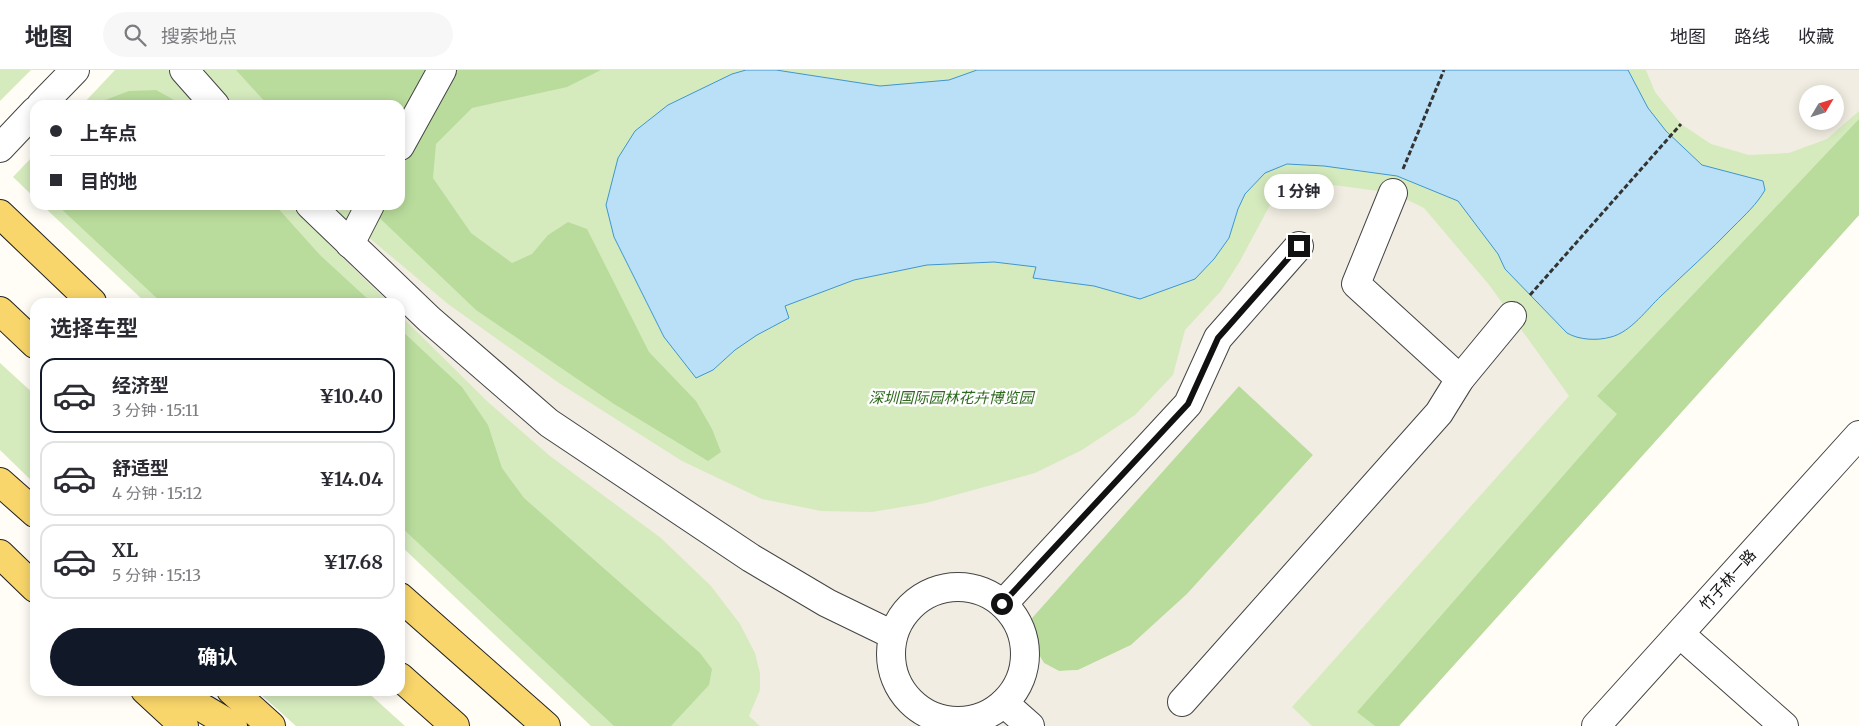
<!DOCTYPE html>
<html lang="zh">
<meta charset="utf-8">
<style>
body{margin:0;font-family:Merriweather,"Noto Sans SC",serif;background:#f7f7f7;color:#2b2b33;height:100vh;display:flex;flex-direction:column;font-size:19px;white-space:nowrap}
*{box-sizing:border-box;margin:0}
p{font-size:16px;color:#7c7c81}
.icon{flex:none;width:28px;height:28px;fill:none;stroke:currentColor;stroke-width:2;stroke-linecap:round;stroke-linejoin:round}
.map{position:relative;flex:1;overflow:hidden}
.side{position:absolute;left:30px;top:228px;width:375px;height:398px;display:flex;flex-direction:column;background:#fff;border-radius:15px;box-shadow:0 2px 12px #0003}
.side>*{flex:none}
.banner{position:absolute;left:30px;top:30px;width:375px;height:110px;border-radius:15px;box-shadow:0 2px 12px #0003;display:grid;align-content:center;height:110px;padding:0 20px;background:#fff}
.needle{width:32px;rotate:52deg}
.tools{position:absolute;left:1799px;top:15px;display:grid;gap:10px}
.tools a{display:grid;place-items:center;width:45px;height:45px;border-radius:50%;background:#fff;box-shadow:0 2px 12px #0003;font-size:25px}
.end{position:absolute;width:22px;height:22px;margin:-11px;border:6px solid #111;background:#fff;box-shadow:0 0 0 2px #fff}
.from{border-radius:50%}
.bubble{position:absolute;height:35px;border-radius:18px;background:#fff;box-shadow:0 2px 12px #0003;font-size:16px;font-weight:700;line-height:35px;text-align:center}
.banner b{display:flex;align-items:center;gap:18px;height:48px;font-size:19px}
.banner b+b{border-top:1px solid #e1e1e2}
.banner i{width:12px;height:12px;background:#2b2b33}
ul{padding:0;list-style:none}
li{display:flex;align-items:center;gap:15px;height:75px;margin:0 10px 8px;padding:0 10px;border:2px solid #e1e1e2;border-radius:15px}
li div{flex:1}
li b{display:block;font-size:19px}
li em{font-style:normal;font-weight:700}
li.selected{border-color:#111827}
li>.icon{width:45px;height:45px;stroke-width:1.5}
h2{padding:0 20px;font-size:22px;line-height:60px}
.action{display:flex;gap:10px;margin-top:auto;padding:10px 20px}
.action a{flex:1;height:58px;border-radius:30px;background:#111827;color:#fff;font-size:20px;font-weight:700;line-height:58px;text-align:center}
header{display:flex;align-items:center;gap:30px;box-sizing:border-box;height:70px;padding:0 25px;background:#fff;border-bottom:1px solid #e1e1e2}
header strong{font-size:24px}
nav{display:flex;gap:28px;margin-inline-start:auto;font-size:18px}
.search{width:350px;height:45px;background:#f7f7f7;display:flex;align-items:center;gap:12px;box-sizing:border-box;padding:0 18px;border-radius:28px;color:#7c7c81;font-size:19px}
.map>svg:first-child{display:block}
.green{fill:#d5ebbd;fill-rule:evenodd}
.forest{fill:#b9dc9c}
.plaza{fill:#f1ede2;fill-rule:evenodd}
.water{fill:#b9e0f7;stroke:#3f96cf}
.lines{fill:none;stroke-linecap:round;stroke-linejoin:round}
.minor-casing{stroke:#444;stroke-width:30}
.major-casing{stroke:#222;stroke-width:30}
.path{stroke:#333;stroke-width:3;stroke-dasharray:5 2.5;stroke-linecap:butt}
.minor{stroke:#fff;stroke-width:28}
.major{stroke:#f9d66b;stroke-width:28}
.route{stroke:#111;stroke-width:6}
.labels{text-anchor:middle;stroke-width:5;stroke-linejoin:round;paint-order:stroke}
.park-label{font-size:15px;font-style:italic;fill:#2f6b1f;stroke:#fff}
.street-label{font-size:15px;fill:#111;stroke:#fff}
</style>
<header>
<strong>地图</strong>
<div class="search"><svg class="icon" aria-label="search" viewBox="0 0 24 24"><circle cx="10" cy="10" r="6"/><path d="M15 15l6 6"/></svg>搜索地点</div>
<nav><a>地图</a><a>路线</a><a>收藏</a></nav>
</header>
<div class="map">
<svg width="1859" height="656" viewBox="0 0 1859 656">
<rect width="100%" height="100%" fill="#fffdf5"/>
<!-- green -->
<g class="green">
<path d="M0 0H31L0 31Z"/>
<path d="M115 0H1859V145L1399 656H591L400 475V232H145L42 135H400V35H82ZM1808 24H1835V51H1808Z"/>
<path d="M35 84V128L13 107Z"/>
<path d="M0 293 35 325V414L0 380Z"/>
<path d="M256 620H365L405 656H296Z"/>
</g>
<!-- forest -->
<g class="forest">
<path d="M236 0H601L567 17 472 38 436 74 433 108 471 163 512 193 532 184 548 165 568 152 587 159 649 282 696 331 712 359 721 382 708 391 614 334 476 240 366 135H400V35H268Z"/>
<path d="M156 20 183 35H97L100 32 129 21Z"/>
<path d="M1859 49V145L1399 656H1375L1357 642 1617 344 1597 326Z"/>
<path d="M57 135H275L320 185 371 232H161Z"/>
<path d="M400 259 462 317 488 355 502 398 524 428 700 583 712 599 709 615 671 656H614L400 456Z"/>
<path d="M1239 316 1314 384 1187 524 1131 575 1078 600 1059 601 1044 593 1029 568 1032 548Z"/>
</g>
<!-- plaza -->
<g class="plaza">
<path d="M1646 0H1859V41L1827 69 1789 83 1749 85 1711 74 1681 54 1655 22ZM1808 24H1835V51H1808Z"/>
<path d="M1311 112 1393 123 1424 138 1490 216 1569 326 1292 637 1312 656H760L749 646 760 620V603L755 583 740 554 711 516 661 468 550 386 488 332 400 245V232H388L303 148 315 135H330L448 234 559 313 682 391 762 429 821 441 872 442 926 433 1035 403 1082 380 1135 345 1173 305 1185 260 1221 221 1240 191 1270 135 1288 119ZM1239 316 1313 385 1187 524 1131 575 1078 600 1059 601 1044 593 1029 568 1032 548Z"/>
</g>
<!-- water -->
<path class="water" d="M746 0H776L880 16 949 10 977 0H1628L1648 38 1666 61 1702 95 1763 111 1765 120C1757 134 1745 145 1733 157 1710 181 1685 203 1661 226 1647 239 1631 262 1611 267 1597 271 1579 270 1567 263L1505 199 1498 184 1458 131 1397 106 1324 96 1287 94 1265 103 1245 124 1238 139 1229 168 1214 189 1195 209 1140 229 1094 216 1033 208 1036 197 994 192 927 195 854 210 785 236 789 248 757 265 735 280 713 300 696 308 664 267 614 167 606 135 618 88 635 61 668 35 732 4Z"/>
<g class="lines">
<defs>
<g id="minor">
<path d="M184 0 215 35"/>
<path d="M41 35 75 0"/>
<path d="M400 76 442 0"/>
<path d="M0 78 35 41"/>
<path d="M1393 123 1356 214 1460 309"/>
<path d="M310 135 429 249 549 353 751 488 827 533 893 565"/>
<path d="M350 174 370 135"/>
<circle cx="958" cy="584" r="67"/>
<path d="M1003 534 1188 334 1218 268 1299 176"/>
<path d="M1680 564 1784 656"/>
<path d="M1182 632 1439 343 1460 309 1512 246"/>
<path d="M1004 633 1030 656"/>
<path d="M1596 656 1859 365"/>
</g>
<g id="major">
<path d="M0 144 92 232"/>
<path d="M0 241 35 274"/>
<path d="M0 412 35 443"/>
<path d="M0 484 35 518"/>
<path d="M400 527 546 656"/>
<path d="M400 607 455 656"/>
<path d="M145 620 184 656"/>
<path d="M172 620 233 656"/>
<path d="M231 620 271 656"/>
</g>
</defs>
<!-- minor casing -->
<use href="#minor" class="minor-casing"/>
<!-- major casing -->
<use href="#major" class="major-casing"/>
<!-- path -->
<g class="path">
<path d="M1403 99 1444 0"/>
<path d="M1530 225 1681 54"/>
</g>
<!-- minor -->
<use href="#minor" class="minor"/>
<!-- major -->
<use href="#major" class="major"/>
</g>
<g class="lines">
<!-- route -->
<path class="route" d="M1002 534 1188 334 1218 268 1299 176"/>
</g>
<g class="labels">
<!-- park labels -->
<g class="park-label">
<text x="951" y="333">深圳国际园林花卉博览园</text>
</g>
<!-- street labels -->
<g class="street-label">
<text transform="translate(1728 510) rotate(-48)" y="5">竹子林一路</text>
</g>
</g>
</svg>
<div class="tools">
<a><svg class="needle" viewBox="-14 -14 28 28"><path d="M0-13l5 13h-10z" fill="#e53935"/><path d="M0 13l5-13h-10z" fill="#7c7c81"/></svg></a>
</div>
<i class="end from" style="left:1002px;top:534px"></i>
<i class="end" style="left:1299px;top:176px"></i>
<div class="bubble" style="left:1264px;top:104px;width:70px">1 分钟</div>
<div class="banner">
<b><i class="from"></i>上车点</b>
<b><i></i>目的地</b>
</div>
<section class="side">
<h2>选择车型</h2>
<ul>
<li class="selected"><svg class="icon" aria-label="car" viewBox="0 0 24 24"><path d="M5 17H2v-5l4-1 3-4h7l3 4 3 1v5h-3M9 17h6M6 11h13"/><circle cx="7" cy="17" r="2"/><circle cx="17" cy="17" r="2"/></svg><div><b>经济型</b><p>3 分钟 · 15:11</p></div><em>¥10.40</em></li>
<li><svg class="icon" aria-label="car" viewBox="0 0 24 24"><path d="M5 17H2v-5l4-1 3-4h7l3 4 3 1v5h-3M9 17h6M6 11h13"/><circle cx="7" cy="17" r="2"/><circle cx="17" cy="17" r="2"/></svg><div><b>舒适型</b><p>4 分钟 · 15:12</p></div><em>¥14.04</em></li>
<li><svg class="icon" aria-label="car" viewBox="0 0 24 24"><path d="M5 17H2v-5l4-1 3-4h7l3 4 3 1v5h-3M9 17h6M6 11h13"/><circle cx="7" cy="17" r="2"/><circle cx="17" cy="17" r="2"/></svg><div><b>XL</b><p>5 分钟 · 15:13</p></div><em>¥17.68</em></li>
</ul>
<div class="action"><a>确认</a></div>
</section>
</div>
